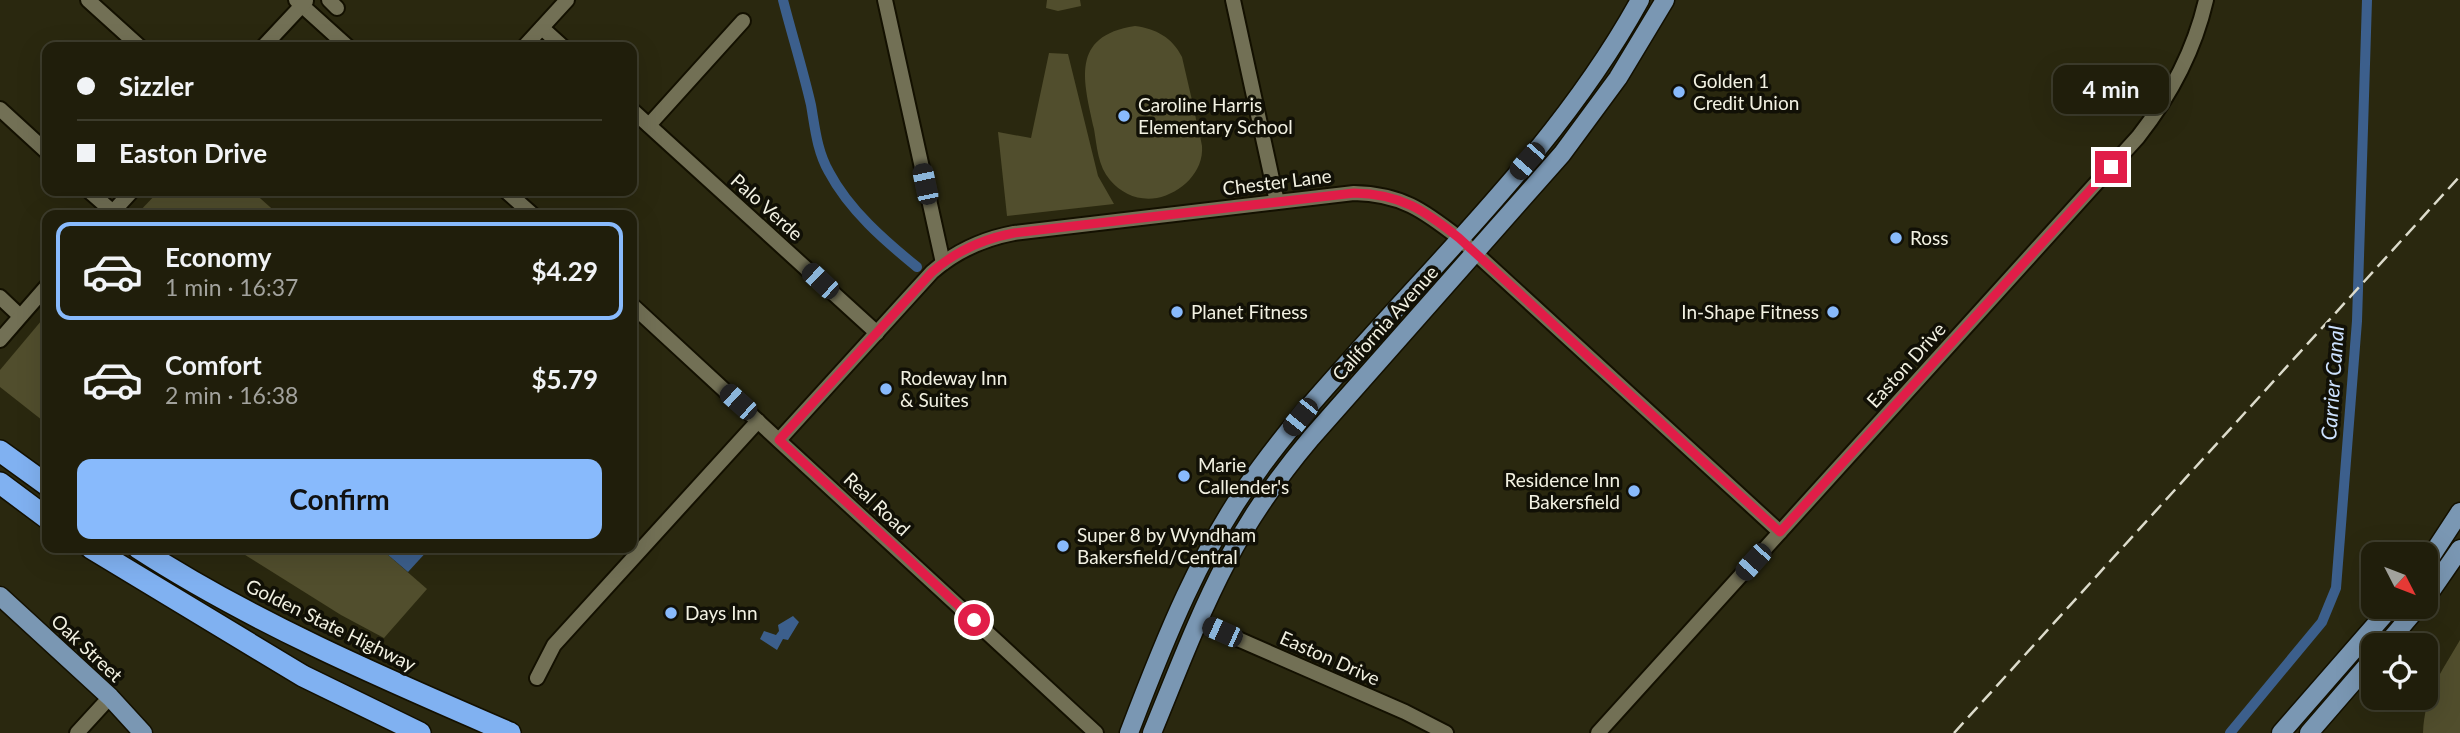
<!DOCTYPE html>
<meta charset="utf-8">
<style>
body{margin:0;font-family:Lato,sans-serif;background:#282714;color:#f1f3f6;height:100vh;display:flex;flex-direction:column;font-size:26px;white-space:nowrap}
*{box-sizing:border-box;margin:0}
p{font-size:23px;color:#a2a29d}
.icon{flex:none;width:38px;height:38px;fill:none;stroke:currentColor;stroke-width:2;stroke-linecap:round;stroke-linejoin:round}
.map{position:relative;flex:1;overflow:hidden}
.details{position:absolute;left:42px;top:210px;width:595px;height:343px;display:flex;flex-direction:column;background:#201e0b;border-radius:14px;box-shadow:0 7px 28px #0002,0 0 0 2px #3d3c2c}
.details>*{flex:none}
.top-card{position:absolute;left:42px;top:42px;width:595px;height:154px;border-radius:14px;box-shadow:0 7px 28px #0002,0 0 0 2px #3d3c2c;display:grid;align-content:center;height:154px;padding:0 35px;background:#201e0b}
.needle{width:46px;rotate:132deg}
.controls{position:absolute;left:2361px;top:542px;display:grid;gap:14px}
.controls a{display:grid;place-items:center;width:77px;height:77px;border-radius:14px;background:#201e0b;box-shadow:0 7px 28px #0002,0 0 0 2px #3d3c2c;font-size:35px}
.end{position:absolute;width:32px;height:32px;margin:-16px;border:9px solid #e11d48;background:#fff;box-shadow:0 0 0 4px #fff}
.from{border-radius:50%}
.bubble{position:absolute;height:49px;border-radius:14px;background:#201e0b;box-shadow:0 7px 28px #0002,0 0 0 2px #3d3c2c;font-size:23px;font-weight:700;line-height:49px;text-align:center}
.car{position:absolute;width:21px;height:42px;margin:-21px -10px;border-radius:9px;box-shadow:0 0 5px 2px #0007;background:linear-gradient(#222 24%,#8ab4d8 0 40%,#222 0 76%,#8ab4d8 0 86%,#222 0)}
.top-card b{display:flex;align-items:center;gap:24px;height:66px;font-size:26px}
.top-card b+b{border-top:2px solid #3d3c2c}
.top-card i{width:18px;height:18px;background:#f1f3f6}
ul{padding:12px 0 0;list-style:none}
li{display:flex;align-items:center;gap:21px;height:98px;margin:0 14px 10px;padding:0 21px;border:4px solid transparent;border-radius:14px}
li div{flex:1}
li b{display:block;font-size:26px}
li em{font-style:normal;font-weight:700}
li.active{border-color:#88bafc}
li>.icon{width:63px;height:63px;stroke-width:1.5}
.action{display:flex;gap:14px;margin-top:auto;padding:14px 35px}
.action a{flex:1;height:80px;border-radius:14px;background:#88bafc;color:#111;font-size:28px;font-weight:700;line-height:80px;text-align:center}
.map>svg:first-child{display:block}
.green{fill:#514e2d}
.water{fill:#3c5f8c}
.lines{fill:none;stroke-linecap:round;stroke-linejoin:round}
.canal{stroke:#3c5f8c;stroke-width:10}
.minor-casing{stroke:#131000;stroke-width:18}
.major-casing{stroke:#131000;stroke-width:21}
.highway-casing{stroke:#131000;stroke-width:24}
.minor{stroke:#727055;stroke-width:14}
.major{stroke:#7a97b3;stroke-width:18}
.highway{stroke:#80b1f1;stroke-width:21}
.rail{stroke:#dcdbcb;stroke-width:2.5;stroke-dasharray:14 7;stroke-linecap:butt}
.route{stroke:#e11d48;stroke-width:9}
.poi-dot{fill:#88bafc;stroke:#111006;stroke-width:2.5}
.labels{text-anchor:middle;stroke-width:7;stroke-linejoin:round;paint-order:stroke}
.poi-label{font-size:19px;fill:#f2f1e2;stroke:#111006;text-anchor:start}
.street-label{font-size:19px;fill:#f2f1e2;stroke:#111006}
.water-label{font-size:21px;font-style:italic;fill:#cde2ff;stroke:#111006}
</style>
<div class="map">
<svg width="2460" height="733" viewBox="0 0 2460 733">
<rect width="100%" height="100%" fill="#2a280f"/>
<!-- green -->
<g class="green">
<path d="M1047 0H1080L1081 6 1058 11 1046 8Z"/>
<path d="M1135 26C1156 29 1172 37 1182 57 1186 74 1190 92 1194 109 1196 121 1200 134 1202 146 1204 172 1181 193 1157 198 1138 201 1122 194 1110 180 1098 166 1097 147 1094 129 1084 82 1069 36 1135 26Z"/>
<path d="M1049 53 1068 54 1098 176 1114 204 1007 216 998 132 1031 138Z"/>
<path d="M159 191H252L279 215H136Z"/>
<path d="M47 314V424L0 387V370Z"/>
<path d="M234 548H380L427 589 384 638 341 615Z"/>
<path d="M2460 640V733H2423C2425 692 2440 675 2460 640Z"/>
</g>
<!-- water -->
<g class="water">
<path d="M380 548H430L408 572Z"/>
<path d="M793 616 799 622 788 640 783 639 777 650 760 639 764 631 776 635 779 631 778 625Z"/>
</g>
<g class="lines">
<!-- canal -->
<g class="canal">
<path d="M783 0C792 35 803 70 811 105 815 128 817 151 829 172 849 210 885 241 917 267"/>
<path d="M2230 733 2322 622 2336 588 2357 321 2367 0"/>
</g>
<defs>
<g id="minor">
<path d="M88 0 140 47"/>
<path d="M296 0 348 47"/>
<path d="M329 0 337 8"/>
<path d="M885 0 943 263"/>
<path d="M1233 0 1277 202"/>
<path d="M542 28 563 47"/>
<path d="M263 47 306 1"/>
<path d="M524 47 567 0"/>
<path d="M0 109 47 152"/>
<path d="M632 110 877 333"/>
<path d="M649 125 743 21"/>
<path d="M89 191 113 212"/>
<path d="M506 191 533 215"/>
<path d="M110 215 132 191"/>
<path d="M0 297 20 316"/>
<path d="M632 305 1096 733"/>
<path d="M0 340 47 286"/>
<path d="M779 440 932 272C956 251 982 239 1014 233L1354 193C1401 194 1423 210 1459 238L1780 532"/>
<path d="M1199 622 1405 712 1446 733"/>
<path d="M537 678 554 645 758 421"/>
<path d="M77 733 110 697"/>
<path d="M1598 733 2138 137C2171 95 2194 52 2206 0"/>
</g>
<g id="major">
<path d="M2426 564 2460 512"/>
<path d="M0 596 110 697 143 733"/>
<path d="M2426 598 2460 549"/>
<path d="M2385 646 2418 607"/>
<path d="M1129 733C1164 641 1201 547 1260 468 1288 429 1320 394 1352 358 1453 244 1566 135 1640 0"/>
<path d="M1152 733C1176 675 1198 616 1227 561 1250 517 1279 476 1311 438L1562 154 1618 78 1665 0"/>
<path d="M2281 733 2391 607"/>
<path d="M2309 733 2373 659"/>
</g>
<g id="highway">
<path d="M0 451 47 485"/>
<path d="M0 483 47 518"/>
<path d="M91 548 303 676 420 733"/>
<path d="M138 548C252 622 385 679 510 733"/>
</g>
</defs>
<!-- minor casing -->
<use href="#minor" class="minor-casing"/>
<!-- major casing -->
<use href="#major" class="major-casing"/>
<!-- highway casing -->
<use href="#highway" class="highway-casing"/>
<!-- minor -->
<use href="#minor" class="minor"/>
<!-- major -->
<use href="#major" class="major"/>
<!-- highway -->
<use href="#highway" class="highway"/>
<!-- rail -->
<path class="rail" d="M1954 733 2460 176"/>
</g>
<g class="lines">
<!-- route -->
<path class="route" d="M974 620 779 440 932 272C956 251 982 239 1014 233L1354 193C1401 194 1424 210 1459 238L1780 532 2111 167"/>
</g>
<!-- markers -->
<g class="poi-dot">
<circle cx="1679" cy="92" r="7"/>
<circle cx="1124" cy="116" r="7"/>
<circle cx="1896" cy="238" r="7"/>
<circle cx="1177" cy="312" r="7"/>
<circle cx="1833" cy="312" r="7"/>
<circle cx="886" cy="389" r="7"/>
<circle cx="1184" cy="476" r="7"/>
<circle cx="1634" cy="491" r="7"/>
<circle cx="1063" cy="546" r="7"/>
<circle cx="671" cy="613" r="7"/>
</g>
<g class="labels">
<!-- poi labels -->
<g class="poi-label">
<text x="1693" y="88">Golden 1<tspan x="1693" dy="22">Credit Union</tspan></text>
<text x="1138" y="112">Caroline Harris<tspan x="1138" dy="22">Elementary School</tspan></text>
<text x="1910" y="245">Ross</text>
<text x="1191" y="319">Planet Fitness</text>
<text x="1819" y="319" text-anchor="end">In-Shape Fitness</text>
<text x="900" y="385">Rodeway Inn<tspan x="900" dy="22">&amp; Suites</tspan></text>
<text x="1198" y="472">Marie<tspan x="1198" dy="22">Callender's</tspan></text>
<text x="1620" y="487" text-anchor="end">Residence Inn<tspan x="1620" dy="22">Bakersfield</tspan></text>
<text x="1077" y="542">Super 8 by Wyndham<tspan x="1077" dy="22">Bakersfield/Central</tspan></text>
<text x="685" y="620">Days Inn</text>
</g>
<!-- street labels -->
<g class="street-label">
<text transform="translate(1277 182) rotate(-7)" y="7">Chester Lane</text>
<text transform="translate(767 207) rotate(42)" y="7">Palo Verde</text>
<text transform="translate(1385 323) rotate(-48)" y="7">California Avenue</text>
<text transform="translate(1906 365) rotate(-48)" y="7">Easton Drive</text>
<text transform="translate(877 504) rotate(43)" y="7">Real Road</text>
<text transform="translate(331 625) rotate(26)" y="7">Golden State Highway</text>
<text transform="translate(87 648) rotate(43)" y="7">Oak Street</text>
<text transform="translate(1330 658) rotate(24)" y="7">Easton Drive</text>
</g>
<!-- water labels -->
<g class="water-label">
<text transform="translate(2333 383) rotate(-86)" y="7">Carrier Canal</text>
</g>
</g>
</svg>
<div class="controls">
<a><svg class="needle" viewBox="-14 -14 28 28"><path d="M0-13l5 13h-10z" fill="#e53935"/><path d="M0 13l5-13h-10z" fill="#a2a29d"/></svg></a>
<a><svg class="icon" aria-label="locate" viewBox="0 0 24 24"><circle cx="12" cy="12" r="6"/><path d="M12 2v4M12 18v4M2 12h4M18 12h4"/></svg></a>
</div>
<i class="end from" style="left:974px;top:620px"></i>
<i class="end" style="left:2111px;top:167px"></i>
<div class="bubble" style="left:2053px;top:65px;width:116px">4 min</div>
<i class="car" style="left:1527px;top:161px;rotate:221deg"></i>
<i class="car" style="left:925px;top:184px;rotate:348deg"></i>
<i class="car" style="left:820px;top:281px;rotate:313deg"></i>
<i class="car" style="left:738px;top:402px;rotate:312deg"></i>
<i class="car" style="left:1300px;top:417px;rotate:219deg"></i>
<i class="car" style="left:1753px;top:562px;rotate:222deg"></i>
<i class="car" style="left:1222px;top:632px;rotate:294deg"></i>
<div class="top-card">
<b><i class="from"></i>Sizzler</b>
<b><i></i>Easton Drive</b>
</div>
<section class="details">
<ul>
<li class="active"><svg class="icon" aria-label="car" viewBox="0 0 24 24"><path d="M5 17H2v-5l4-1 3-4h7l3 4 3 1v5h-3M9 17h6M6 11h13"/><circle cx="7" cy="17" r="2"/><circle cx="17" cy="17" r="2"/></svg><div><b>Economy</b><p>1 min · 16:37</p></div><em>$4.29</em></li>
<li><svg class="icon" aria-label="car" viewBox="0 0 24 24"><path d="M5 17H2v-5l4-1 3-4h7l3 4 3 1v5h-3M9 17h6M6 11h13"/><circle cx="7" cy="17" r="2"/><circle cx="17" cy="17" r="2"/></svg><div><b>Comfort</b><p>2 min · 16:38</p></div><em>$5.79</em></li>
</ul>
<div class="action"><a>Confirm</a></div>
</section>
</div>
